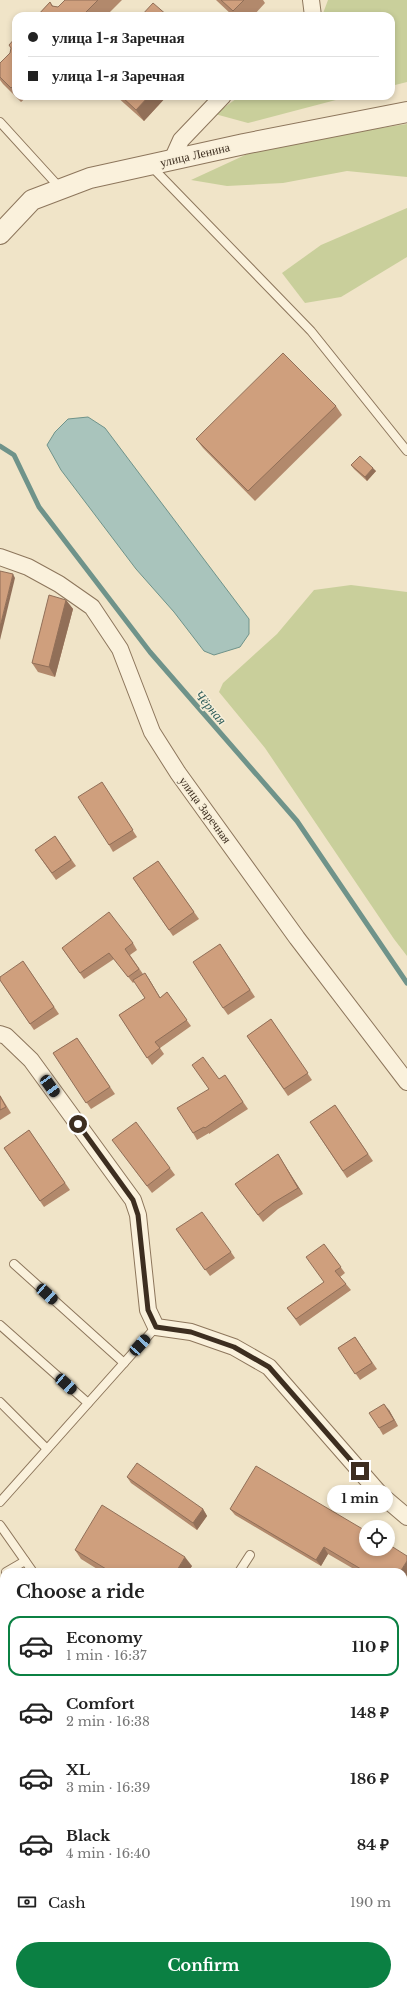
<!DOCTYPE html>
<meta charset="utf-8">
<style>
body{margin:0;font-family:"Libre Baskerville",serif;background:#f2f2f2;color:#222;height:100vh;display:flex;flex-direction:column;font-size:15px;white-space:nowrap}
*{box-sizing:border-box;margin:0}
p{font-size:13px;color:#767676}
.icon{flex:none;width:22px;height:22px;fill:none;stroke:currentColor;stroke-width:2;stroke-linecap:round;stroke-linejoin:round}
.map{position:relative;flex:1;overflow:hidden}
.sheet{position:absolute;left:0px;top:1568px;width:407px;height:428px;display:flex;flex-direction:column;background:#fff;border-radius:12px 12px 0 0;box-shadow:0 2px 6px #0003}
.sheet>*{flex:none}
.banner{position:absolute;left:12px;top:12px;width:383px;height:88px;border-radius:12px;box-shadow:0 2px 6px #0003;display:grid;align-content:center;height:88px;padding:0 16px;background:#fff}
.fabs{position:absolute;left:359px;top:1520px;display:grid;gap:8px}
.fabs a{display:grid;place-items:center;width:36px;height:36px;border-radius:50%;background:#fff;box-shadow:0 2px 6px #0003;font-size:20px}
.end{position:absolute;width:18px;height:18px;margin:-9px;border:5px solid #3d2e20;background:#fff;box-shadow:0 0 0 2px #fff}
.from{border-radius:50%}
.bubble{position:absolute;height:28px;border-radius:14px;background:#fff;box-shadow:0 2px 6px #0003;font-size:13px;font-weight:700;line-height:28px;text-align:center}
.car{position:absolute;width:12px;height:24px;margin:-12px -6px;border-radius:5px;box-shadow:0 0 3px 1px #0007;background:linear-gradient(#222 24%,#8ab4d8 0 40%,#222 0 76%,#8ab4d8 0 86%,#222 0)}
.banner b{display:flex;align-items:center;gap:14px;height:38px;font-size:15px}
.banner b+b{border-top:1px solid #e0e0e0}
.banner i{width:10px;height:10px;background:#222}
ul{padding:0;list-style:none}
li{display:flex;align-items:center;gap:12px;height:60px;margin:0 8px 6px;padding:0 8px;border:2px solid transparent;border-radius:12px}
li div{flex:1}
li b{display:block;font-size:15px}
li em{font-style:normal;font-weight:700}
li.current{border-color:#0b8043}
li>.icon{width:36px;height:36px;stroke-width:1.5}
h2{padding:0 16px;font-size:18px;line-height:48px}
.pay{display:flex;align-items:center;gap:10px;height:44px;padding:0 16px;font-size:15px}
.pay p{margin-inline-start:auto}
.button{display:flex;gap:8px;margin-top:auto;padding:8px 16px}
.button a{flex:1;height:46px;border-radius:24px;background:#0b8043;color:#fff;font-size:16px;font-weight:700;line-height:46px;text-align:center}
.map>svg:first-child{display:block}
.farmland{fill:#e6deb5}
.green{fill:#c9cf9b}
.water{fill:#a9c4bc;stroke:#6f938a}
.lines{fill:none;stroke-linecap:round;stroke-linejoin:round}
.stream{stroke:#6f938a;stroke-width:5}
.service-casing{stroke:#8d765c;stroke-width:10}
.minor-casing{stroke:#8d765c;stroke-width:18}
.tertiary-casing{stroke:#8d765c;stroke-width:22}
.service{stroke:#faf1dc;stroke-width:8}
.minor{stroke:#faf1dc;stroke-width:16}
.tertiary{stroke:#faf1dc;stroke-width:20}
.wall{fill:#b2896c}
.shaded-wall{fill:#916f58}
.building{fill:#cf9f7d;stroke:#916f58}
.route{stroke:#3d2e20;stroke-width:5}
.labels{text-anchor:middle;stroke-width:3;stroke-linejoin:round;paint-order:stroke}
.street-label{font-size:12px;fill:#3d2e20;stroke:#f7eed8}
.water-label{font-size:13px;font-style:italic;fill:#2f5d5a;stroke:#f7eed8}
</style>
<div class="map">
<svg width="407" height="1996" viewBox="0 0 407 1996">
<rect width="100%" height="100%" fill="#f0e4c8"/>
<!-- farmland -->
<path class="farmland" d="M407 1775V1996H0V1936L4 1935V1992H403V1776Z"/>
<!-- green -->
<g class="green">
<path d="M328 0H407V82L391 86V16H322Z"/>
<path d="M240 96H351L248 123 215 114Z"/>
<path d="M407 124V177L347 171 283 183 227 186 191 180 267 145Z"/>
<path d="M407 208V257L341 297 305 303 282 273 321 245Z"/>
<path d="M351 585 407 592V956L394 939 265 748 219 692 223 683 277 634 314 590Z"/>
</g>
<!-- water -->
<path class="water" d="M88 417 105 428 249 619V634L240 647 214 655 204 651 174 612 136 569 61 470 47 445 55 432 68 419Z"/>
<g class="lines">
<!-- stream -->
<path class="stream" d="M0 446 14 455 39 507 150 652 297 821 407 983"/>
<defs>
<g id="service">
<path d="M0 122 61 189"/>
<path d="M151 166 311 331 407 451"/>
<path d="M14 1264 124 1363"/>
<path d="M0 1325 88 1403"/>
<path d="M0 1402 47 1449"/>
<path d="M0 1502 156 1327"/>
<path d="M0 1525 33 1572"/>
<path d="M6 1572 25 1561"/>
<path d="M239 1572 250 1555"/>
</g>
<g id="minor">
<path d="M311 0 313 16"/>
<path d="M172 160 181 140 223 96"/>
<path d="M0 557 28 567 59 584 92 607 120 649 152 732 178 773 297 938 407 1082"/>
<path d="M0 1034 6 1036 31 1060 133 1200 138 1215 148 1310 156 1327 191 1332 234 1347 269 1367 380 1494 407 1517"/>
</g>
<path id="tertiary" d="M0 234 32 200 90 178 244 144 407 112"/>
</defs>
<!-- service casing -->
<use href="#service" class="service-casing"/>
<!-- minor casing -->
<use href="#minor" class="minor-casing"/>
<!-- tertiary casing -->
<use href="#tertiary" class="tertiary-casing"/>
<!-- service -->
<use href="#service" class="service"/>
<!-- minor -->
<use href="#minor" class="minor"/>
<!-- tertiary -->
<use href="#tertiary" class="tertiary"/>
</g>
<!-- wall -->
<g class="wall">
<path d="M65 0H122L106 16H37L50 2 53 6 58 7Z"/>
<path d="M216 0H263L265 3 253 16H233Z"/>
<path d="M16 37V96H28L21 102 3 84 0 80V63L10 53Z"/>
<path d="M116 96H167L144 121Z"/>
<path d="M336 406 342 415 255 501 203 448 196 439Z"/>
<path d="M351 465 376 471 367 481 354 469Z"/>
<path d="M66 600 73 609 55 677 38 672 32 663Z"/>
<path d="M102 782 137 837 113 852 109 845Z"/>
<path d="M55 836 76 866 56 880 35 850Z"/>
<path d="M158 861 199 919 173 936 133 878Z"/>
<path d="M133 943 137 950 130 955 143 974 149 979 160 998 167 992 191 1026 160 1048 164 1054 152 1065 119 1015 145 998 135 981 133 983 114 959 84 979 62 948Z"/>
<path d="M220 944 255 997 228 1015 223 1008Z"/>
<path d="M23 961 59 1014 34 1030 0 980Z"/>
<path d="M271 1019 312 1080 288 1096 247 1036Z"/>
<path d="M77 1038 115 1094 91 1109 53 1053Z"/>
<path d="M225 1075 248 1109 209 1134V1133L197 1140 193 1133 209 1089 219 1079Z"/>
<path d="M0 1095 11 1113 0 1120Z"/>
<path d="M335 1105 373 1161 347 1178 310 1122Z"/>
<path d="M29 1130 70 1190 44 1207 4 1148Z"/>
<path d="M117 1146 170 1168 175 1175 152 1193Z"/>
<path d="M278 1154 303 1194 278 1209 263 1222 235 1184Z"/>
<path d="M176 1229 231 1252 235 1258 210 1276Z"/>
<path d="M324 1244 345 1273 340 1277 346 1284 351 1290 300 1326 287 1308 324 1282Z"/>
<path d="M355 1337 377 1369 360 1380 338 1348Z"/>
<path d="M389 1410 398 1426 383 1435 379 1428Z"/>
<path d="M127 1477 203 1509 207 1516 197 1530 131 1483Z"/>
<path d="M230 1509 403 1572H359L328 1554 321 1566 235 1515Z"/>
<path d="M75 1550 192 1566 188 1572H102L81 1559Z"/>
<path d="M4 1776V1797L0 1794V1782Z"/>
</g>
<!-- shaded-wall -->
<g class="shaded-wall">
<path d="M149 96H167L144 121 136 110Z"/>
<path d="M373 468 376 471 367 481 365 477Z"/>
<path d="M13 574 15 578 0 640V627Z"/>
<path d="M66 600 73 609 55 677 49 667Z"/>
<path d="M145 973 149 979 164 1004 160 998Z"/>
<path d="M278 1154 282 1161 303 1194 298 1188Z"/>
<path d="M384 1404 389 1410 398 1426 394 1420Z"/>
<path d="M203 1509 207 1516 197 1530 193 1523Z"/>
<path d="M324 1547 328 1554 321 1566 316 1560Z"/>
<path d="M185 1557 192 1566 188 1572H176Z"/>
<path d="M407 1561V1575L403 1582V1572H400Z"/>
<path d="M407 1642V1655L403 1661V1647Z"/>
</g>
<!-- building -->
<g class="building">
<path d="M65 0H98L82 16H37L50 2 52 6 58 7Z"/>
<path d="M221 0H244L233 11Z"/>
<path d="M153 3 168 16H141Z"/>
<path d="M16 37V83L11 88 0 77V63L10 53 11 48 9 45Z"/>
<path d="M121 96H149L136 110Z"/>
<path d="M283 353 336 406 248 491 196 439Z"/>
<path d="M360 456 373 468 365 477 351 465Z"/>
<path d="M0 571 13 574 0 627Z"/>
<path d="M49 595 66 600 49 667 32 663Z"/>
<path d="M102 782 133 830 109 845 78 797Z"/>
<path d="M55 836 71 860 52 873 35 850Z"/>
<path d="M158 861 194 912 169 930 133 878Z"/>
<path d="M109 912 133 943 125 949 139 969 128 977 109 953 80 973 62 948Z"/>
<path d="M220 944 250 990 223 1008 193 962Z"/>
<path d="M23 961 54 1007 30 1024 0 980V977Z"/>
<path d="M145 973 160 998 167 992 187 1020 155 1042 160 1048 147 1058 119 1015 145 998 133 980Z"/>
<path d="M271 1019 308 1073 284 1089 247 1036Z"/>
<path d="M77 1038 110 1087 86 1103 53 1053Z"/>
<path d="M203 1057 219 1079 225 1075 243 1102 205 1128 204 1127 193 1133 177 1108 209 1089 192 1065Z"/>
<path d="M0 1096 6 1107 0 1110Z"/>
<path d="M335 1105 368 1154 343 1171 310 1122Z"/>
<path d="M136 1122 170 1168 147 1186 112 1140Z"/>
<path d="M29 1130 65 1183 40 1201 4 1148Z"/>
<path d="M278 1154 298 1188 273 1203 258 1215 235 1184Z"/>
<path d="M202 1212 231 1252 205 1270 176 1229Z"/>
<path d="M324 1244 341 1267 335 1271 346 1284 296 1319 287 1308 324 1282 306 1257Z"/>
<path d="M355 1337 372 1363 355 1374 338 1348Z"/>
<path d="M384 1404 394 1420 379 1428 369 1413Z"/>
<path d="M137 1463 203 1509 193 1523 127 1477Z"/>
<path d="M256 1466 366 1531V1549H388V1544L407 1556V1561L400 1572H366L324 1547 316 1560 230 1509Z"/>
<path d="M102 1505 185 1557 176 1572H111L75 1550Z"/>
<path d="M403 1625 407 1627V1642L403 1647Z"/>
<path d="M4 1776V1794L0 1791V1782Z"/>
</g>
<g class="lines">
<!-- route -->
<path class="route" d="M78 1124 133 1200 138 1215 148 1310 156 1327 191 1332 234 1347 269 1367 360 1471"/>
</g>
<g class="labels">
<!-- street labels -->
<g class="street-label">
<text transform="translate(195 155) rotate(-13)" y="4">улица Ленина</text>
<text transform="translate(205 810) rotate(54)" y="4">улица Заречная</text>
</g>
<!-- water labels -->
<g class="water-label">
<text transform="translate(211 707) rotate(49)" y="5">Чёрная</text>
</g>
</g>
</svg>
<div class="fabs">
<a><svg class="icon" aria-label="locate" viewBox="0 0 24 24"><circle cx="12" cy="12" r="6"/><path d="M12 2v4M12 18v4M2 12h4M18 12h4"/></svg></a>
</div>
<i class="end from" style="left:78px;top:1124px"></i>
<i class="end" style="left:360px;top:1471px"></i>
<div class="bubble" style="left:327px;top:1485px;width:66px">1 min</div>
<i class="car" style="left:50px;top:1086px;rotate:144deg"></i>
<i class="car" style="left:47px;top:1294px;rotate:132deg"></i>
<i class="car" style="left:140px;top:1345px;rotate:42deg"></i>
<i class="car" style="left:66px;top:1384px;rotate:132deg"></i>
<div class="banner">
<b><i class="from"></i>улица 1-я Заречная</b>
<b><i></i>улица 1-я Заречная</b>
</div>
<section class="sheet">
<h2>Choose a ride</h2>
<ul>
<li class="current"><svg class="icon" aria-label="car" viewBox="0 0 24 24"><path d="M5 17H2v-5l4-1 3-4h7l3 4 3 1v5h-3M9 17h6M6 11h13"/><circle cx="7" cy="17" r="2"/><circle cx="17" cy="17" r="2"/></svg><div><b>Economy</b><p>1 min · 16:37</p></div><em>110 ₽</em></li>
<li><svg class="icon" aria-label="car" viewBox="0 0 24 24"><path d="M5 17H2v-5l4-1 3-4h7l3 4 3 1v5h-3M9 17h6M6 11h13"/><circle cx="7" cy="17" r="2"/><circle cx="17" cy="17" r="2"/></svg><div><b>Comfort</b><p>2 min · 16:38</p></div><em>148 ₽</em></li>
<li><svg class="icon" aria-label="car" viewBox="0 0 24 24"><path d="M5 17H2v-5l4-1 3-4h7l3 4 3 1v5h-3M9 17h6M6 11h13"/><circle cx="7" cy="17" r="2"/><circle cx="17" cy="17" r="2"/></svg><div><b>XL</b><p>3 min · 16:39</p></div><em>186 ₽</em></li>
<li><svg class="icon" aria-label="car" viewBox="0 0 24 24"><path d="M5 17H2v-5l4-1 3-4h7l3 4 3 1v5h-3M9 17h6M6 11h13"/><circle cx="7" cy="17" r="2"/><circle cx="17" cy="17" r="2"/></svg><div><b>Black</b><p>4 min · 16:40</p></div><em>84 ₽</em></li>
</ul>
<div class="pay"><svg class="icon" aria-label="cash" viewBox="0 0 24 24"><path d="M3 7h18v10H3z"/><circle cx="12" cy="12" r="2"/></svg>Cash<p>190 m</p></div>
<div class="button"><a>Confirm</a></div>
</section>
</div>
